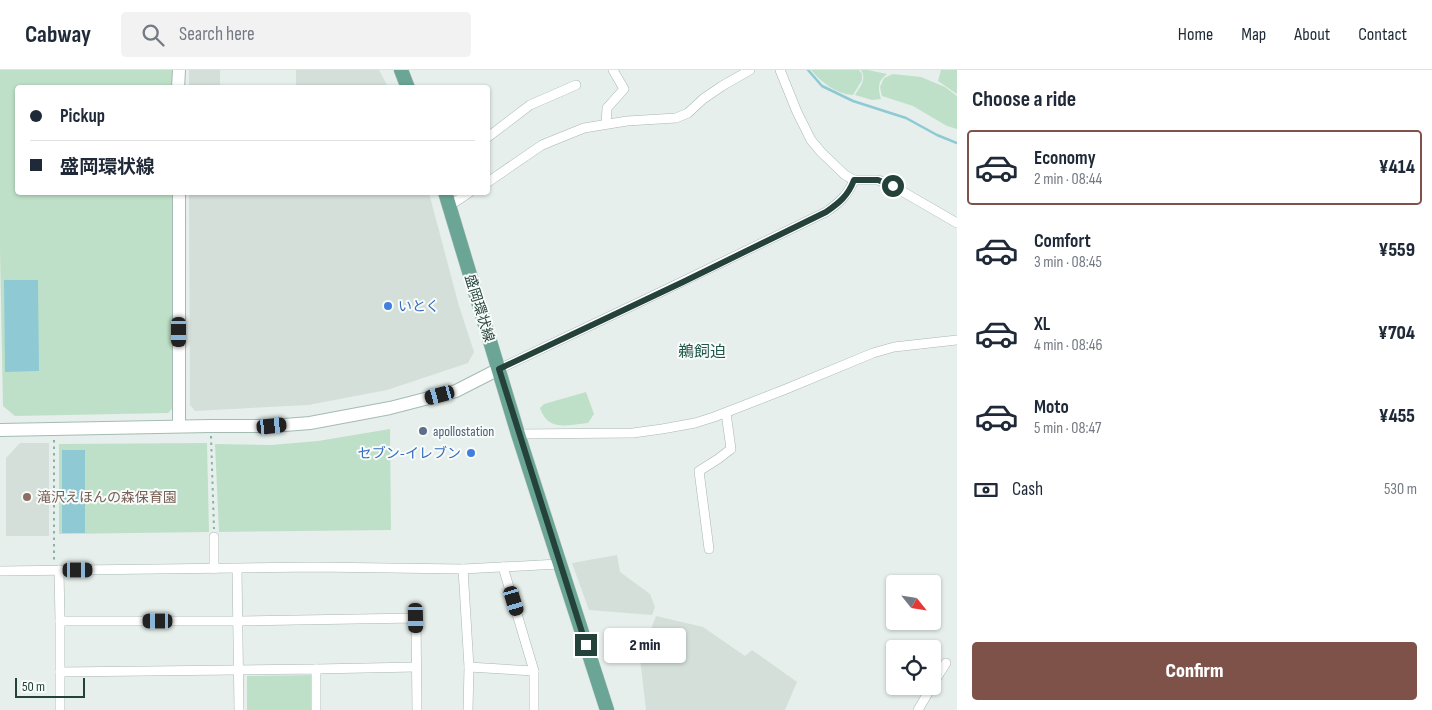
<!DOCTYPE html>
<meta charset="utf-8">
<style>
body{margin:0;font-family:"Sofia Sans Condensed","Noto Sans JP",sans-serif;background:#f2f2f3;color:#1f2937;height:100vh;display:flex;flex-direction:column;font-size:19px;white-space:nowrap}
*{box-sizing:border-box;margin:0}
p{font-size:16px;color:#747a83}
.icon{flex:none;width:28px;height:28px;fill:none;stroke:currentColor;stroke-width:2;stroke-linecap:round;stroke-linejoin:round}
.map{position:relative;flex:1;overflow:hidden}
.details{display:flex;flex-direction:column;background:#fff;width:475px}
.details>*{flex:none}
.top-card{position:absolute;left:15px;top:15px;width:475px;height:110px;border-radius:5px;box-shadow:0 1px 4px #0004;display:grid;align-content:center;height:110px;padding:0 15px;background:#fff}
.needle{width:32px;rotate:120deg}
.controls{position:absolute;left:886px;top:505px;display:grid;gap:10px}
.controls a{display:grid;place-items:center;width:55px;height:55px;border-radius:5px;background:#fff;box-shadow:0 1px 4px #0004;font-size:25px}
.scale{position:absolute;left:15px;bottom:12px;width:70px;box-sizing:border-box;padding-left:5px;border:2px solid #24423a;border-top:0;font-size:14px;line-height:18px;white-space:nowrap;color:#24423a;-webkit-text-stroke:4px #f7fbf9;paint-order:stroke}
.end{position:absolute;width:22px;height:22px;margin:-11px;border:6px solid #24423a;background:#fff;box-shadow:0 0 0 2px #fff}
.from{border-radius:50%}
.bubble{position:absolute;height:35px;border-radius:5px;background:#fff;box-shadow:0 1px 4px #0004;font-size:16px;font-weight:800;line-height:35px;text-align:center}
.car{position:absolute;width:15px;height:30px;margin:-15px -8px;border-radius:6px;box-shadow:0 0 4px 1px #0007;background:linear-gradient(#222 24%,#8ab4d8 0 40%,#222 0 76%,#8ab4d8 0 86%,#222 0)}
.top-card b{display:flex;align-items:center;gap:18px;height:48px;font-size:19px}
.top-card b+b{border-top:1px solid #e0e1e3}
.top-card i{width:12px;height:12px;background:#1f2937}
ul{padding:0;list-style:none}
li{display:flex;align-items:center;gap:15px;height:75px;margin:0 10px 8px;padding:0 5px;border:2px solid transparent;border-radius:5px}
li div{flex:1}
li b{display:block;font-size:19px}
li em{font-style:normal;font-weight:800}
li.on{border-color:#7f5249}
li>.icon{width:45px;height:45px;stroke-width:1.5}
h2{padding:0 15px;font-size:22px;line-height:60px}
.pay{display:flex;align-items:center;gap:12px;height:55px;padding:0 15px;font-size:19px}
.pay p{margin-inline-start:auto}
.primary-button{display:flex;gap:10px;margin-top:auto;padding:10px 15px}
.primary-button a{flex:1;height:58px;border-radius:5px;background:#7f5249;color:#fff;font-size:20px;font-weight:800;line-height:58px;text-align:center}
header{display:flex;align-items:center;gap:30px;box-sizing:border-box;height:70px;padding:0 25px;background:#fff;border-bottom:1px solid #e0e1e3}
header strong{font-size:24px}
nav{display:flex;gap:28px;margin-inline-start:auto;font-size:18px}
.search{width:350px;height:45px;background:#f2f2f3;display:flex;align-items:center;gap:12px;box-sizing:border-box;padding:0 18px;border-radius:5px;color:#747a83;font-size:19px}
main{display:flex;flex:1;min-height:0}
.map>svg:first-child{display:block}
.built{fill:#d4dfda}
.green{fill:#bfe0c8}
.water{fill:#8ec9d4}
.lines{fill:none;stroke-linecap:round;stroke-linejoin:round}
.stream{stroke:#8ec9d4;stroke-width:2.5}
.street-casing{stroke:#a8b8b2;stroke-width:10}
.secondary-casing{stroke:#a4bbb3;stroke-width:14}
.primary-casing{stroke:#c2cac8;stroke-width:15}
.path{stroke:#86b3a5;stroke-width:2;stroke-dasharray:2.5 4;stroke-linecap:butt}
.street{stroke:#fff;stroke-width:9}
.secondary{stroke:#fff;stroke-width:12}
.primary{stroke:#6aa596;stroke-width:14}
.route{stroke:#24423a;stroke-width:6}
.shop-dot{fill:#3f7fe0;stroke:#f7fbf9;stroke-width:2}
.service-dot{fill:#5c6f8a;stroke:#f7fbf9;stroke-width:2}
.education-dot{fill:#8d6e63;stroke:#f7fbf9;stroke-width:2}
.labels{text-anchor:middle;stroke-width:4;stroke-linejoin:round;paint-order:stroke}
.shop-label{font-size:14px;fill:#366cbe;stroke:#f7fbf9;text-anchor:start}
.street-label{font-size:14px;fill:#24423a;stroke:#f7fbf9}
.service-label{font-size:14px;fill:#4e5e75;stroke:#f7fbf9;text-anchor:start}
.education-label{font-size:14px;fill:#785e54;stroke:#f7fbf9;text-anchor:start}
.quarter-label{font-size:16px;fill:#1f5548;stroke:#f7fbf9}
</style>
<header>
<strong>Cabway</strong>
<div class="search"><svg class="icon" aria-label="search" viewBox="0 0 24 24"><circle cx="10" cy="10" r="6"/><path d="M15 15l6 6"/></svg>Search here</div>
<nav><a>Home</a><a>Map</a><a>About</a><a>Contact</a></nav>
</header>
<main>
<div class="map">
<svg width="957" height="640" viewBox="0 0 957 640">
<rect width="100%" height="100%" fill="#e6efeb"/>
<!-- built -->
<g class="built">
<rect x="189" y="0" width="31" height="17"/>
<path d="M296 0H379L388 17H296Z"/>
<path d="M189 123H429L459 236 474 282 468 293 387 320 308 335 195 341 190 335Z"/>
<path d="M20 373H49V466H6V388Z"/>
<path d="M617 485 620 502 650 524 655 537 652 545 589 540 572 493Z"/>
<path d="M656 546 703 557 745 586 752 580 797 612 785 640H646L640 588Z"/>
</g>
<!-- green -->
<g class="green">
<path d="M0 0H173V17L18 18V122L173 123V338L168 343 15 346 3 336 0 180Z"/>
<path d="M811 0H859L862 4V10L853 25C836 24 822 13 811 0Z"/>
<path d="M861 0H868L887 4C877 11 878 19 881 29L872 30 855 25C860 17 867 9 861 0Z"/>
<path d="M941 0H957V24L938 11Z"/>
<path d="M893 4 921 7 945 17 957 26V59L947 56 913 36 882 26 880 17 884 8Z"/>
<path d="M586 322 594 344 588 353C568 355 548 362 540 338L544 334Z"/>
<path d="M390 359 391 460 219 462 215 374 271 375 318 371Z"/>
<path d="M207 373 209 462 59 464V374Z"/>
<path d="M312 605V640H247V606Z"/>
</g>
<!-- water -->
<g class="water">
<path d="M4 210H38L39 301 5 302Z"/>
<rect x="62" y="380" width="23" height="83"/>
</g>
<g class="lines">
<!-- stream -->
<path class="stream" d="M808 0 822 16 853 31 906 48 937 65 957 73"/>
<defs>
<g id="street">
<path d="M780 0 797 42 811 70 821 82 845 105 854 110H878L893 116 957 153"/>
<path d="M606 54 607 38 624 19 613 0"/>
<path d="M488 67 530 35 576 15"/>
<path d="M488 112 542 75 584 58 627 51 676 48 688 43 703 29 722 16 750 0"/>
<path d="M449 136 470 122"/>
<path d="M499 299 665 220 826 142C839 133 848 125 854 110"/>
<path d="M518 364 633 363 662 359 695 353 714 347 786 319 873 283 894 277 957 270"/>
<path d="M214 467V499"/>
<path d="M709 479 699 401 718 389 731 379 726 343"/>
<path d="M503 497 534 601V640"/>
<path d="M237 499 239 640"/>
<path d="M463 499 469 597 468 640"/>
<path d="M59 500 60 551"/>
<path d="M0 501 315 497 463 499 559 494"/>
<path d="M469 597 534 601"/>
<path d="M316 599 416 597"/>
<path d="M60 602 316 599V640"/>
<path d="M932 615 946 593"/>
<path d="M60 640V551H238L416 548 417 640"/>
<path d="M918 640 932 616"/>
</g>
<g id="secondary">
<path d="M178 18 179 0"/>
<path d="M179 122V356"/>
<path d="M0 360 210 356H272L310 353 390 338 456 321 499 299"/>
</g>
<g id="primary">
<path d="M401 0 408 18"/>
<path d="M445 122 518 364 607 640"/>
</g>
</defs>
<!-- street casing -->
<use href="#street" class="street-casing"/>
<!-- secondary casing -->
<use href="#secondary" class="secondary-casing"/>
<!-- primary casing -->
<use href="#primary" class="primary-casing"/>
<!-- path -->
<g class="path">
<path d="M211 366 214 459"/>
<path d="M54 370V493"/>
</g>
<!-- street -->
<use href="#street" class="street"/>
<!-- secondary -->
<use href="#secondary" class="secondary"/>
<!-- primary -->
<use href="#primary" class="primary"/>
</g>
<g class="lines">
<!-- route -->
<path class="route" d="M586 575 499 299 683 212 826 142C839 133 848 126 854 110H878L893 116"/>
</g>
<!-- markers -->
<g class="shop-dot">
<circle cx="388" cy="236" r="5"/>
<circle cx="471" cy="383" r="5"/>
</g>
<circle class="service-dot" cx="423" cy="361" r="5"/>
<circle class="education-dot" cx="27" cy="427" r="5"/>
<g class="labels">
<!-- shop labels -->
<g class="shop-label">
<text x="398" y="241">いとく</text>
<text x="461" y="388" text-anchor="end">セブン-イレブン</text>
</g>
<!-- street labels -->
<g class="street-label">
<text transform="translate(480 238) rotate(73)" y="5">盛岡環状線</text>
</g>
<!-- service labels -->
<g class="service-label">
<text x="433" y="366">apollostation</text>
</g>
<!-- education labels -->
<g class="education-label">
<text x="37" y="432">滝沢えほんの森保育園</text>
</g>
<!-- quarter labels -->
<g class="quarter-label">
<text x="702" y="287">鵜飼迫</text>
</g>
</g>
</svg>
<div class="controls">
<a><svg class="needle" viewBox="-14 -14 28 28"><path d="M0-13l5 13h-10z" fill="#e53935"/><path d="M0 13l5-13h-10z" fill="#747a83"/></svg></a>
<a><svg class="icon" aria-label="locate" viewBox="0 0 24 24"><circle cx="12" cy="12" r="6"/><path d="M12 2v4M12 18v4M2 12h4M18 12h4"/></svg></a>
</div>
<div class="scale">50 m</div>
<i class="end from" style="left:893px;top:116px"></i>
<i class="end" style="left:586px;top:575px"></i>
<div class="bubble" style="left:604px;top:558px;width:82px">2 min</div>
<i class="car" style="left:179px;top:262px;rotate:180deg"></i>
<i class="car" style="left:440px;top:325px;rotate:255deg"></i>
<i class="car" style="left:272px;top:356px;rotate:84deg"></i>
<i class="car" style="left:78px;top:500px;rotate:90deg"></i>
<i class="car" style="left:514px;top:531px;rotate:163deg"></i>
<i class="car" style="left:416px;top:548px;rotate:179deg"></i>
<i class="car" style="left:158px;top:551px;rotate:270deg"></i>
<div class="top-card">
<b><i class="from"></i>Pickup</b>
<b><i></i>盛岡環状線</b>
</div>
</div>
<section class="details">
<h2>Choose a ride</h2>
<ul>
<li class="on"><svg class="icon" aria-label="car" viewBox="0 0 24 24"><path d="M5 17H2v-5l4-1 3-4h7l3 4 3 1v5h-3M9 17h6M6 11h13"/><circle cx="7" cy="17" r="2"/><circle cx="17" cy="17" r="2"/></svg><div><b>Economy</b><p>2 min · 08:44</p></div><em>¥414</em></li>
<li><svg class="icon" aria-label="car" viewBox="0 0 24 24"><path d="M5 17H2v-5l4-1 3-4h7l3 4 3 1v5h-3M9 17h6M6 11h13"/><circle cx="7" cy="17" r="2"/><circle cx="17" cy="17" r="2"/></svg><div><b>Comfort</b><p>3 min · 08:45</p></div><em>¥559</em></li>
<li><svg class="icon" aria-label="car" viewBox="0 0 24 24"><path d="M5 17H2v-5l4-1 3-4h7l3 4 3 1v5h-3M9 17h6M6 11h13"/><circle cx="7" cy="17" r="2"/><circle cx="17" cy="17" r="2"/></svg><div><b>XL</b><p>4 min · 08:46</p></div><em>¥704</em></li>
<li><svg class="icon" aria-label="car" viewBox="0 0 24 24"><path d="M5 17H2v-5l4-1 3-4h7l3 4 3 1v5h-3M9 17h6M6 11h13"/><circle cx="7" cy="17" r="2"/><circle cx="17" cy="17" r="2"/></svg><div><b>Moto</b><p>5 min · 08:47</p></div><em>¥455</em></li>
</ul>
<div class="pay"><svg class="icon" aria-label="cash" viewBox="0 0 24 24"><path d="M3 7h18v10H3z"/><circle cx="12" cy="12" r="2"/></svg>Cash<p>530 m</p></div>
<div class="primary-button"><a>Confirm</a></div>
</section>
</main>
